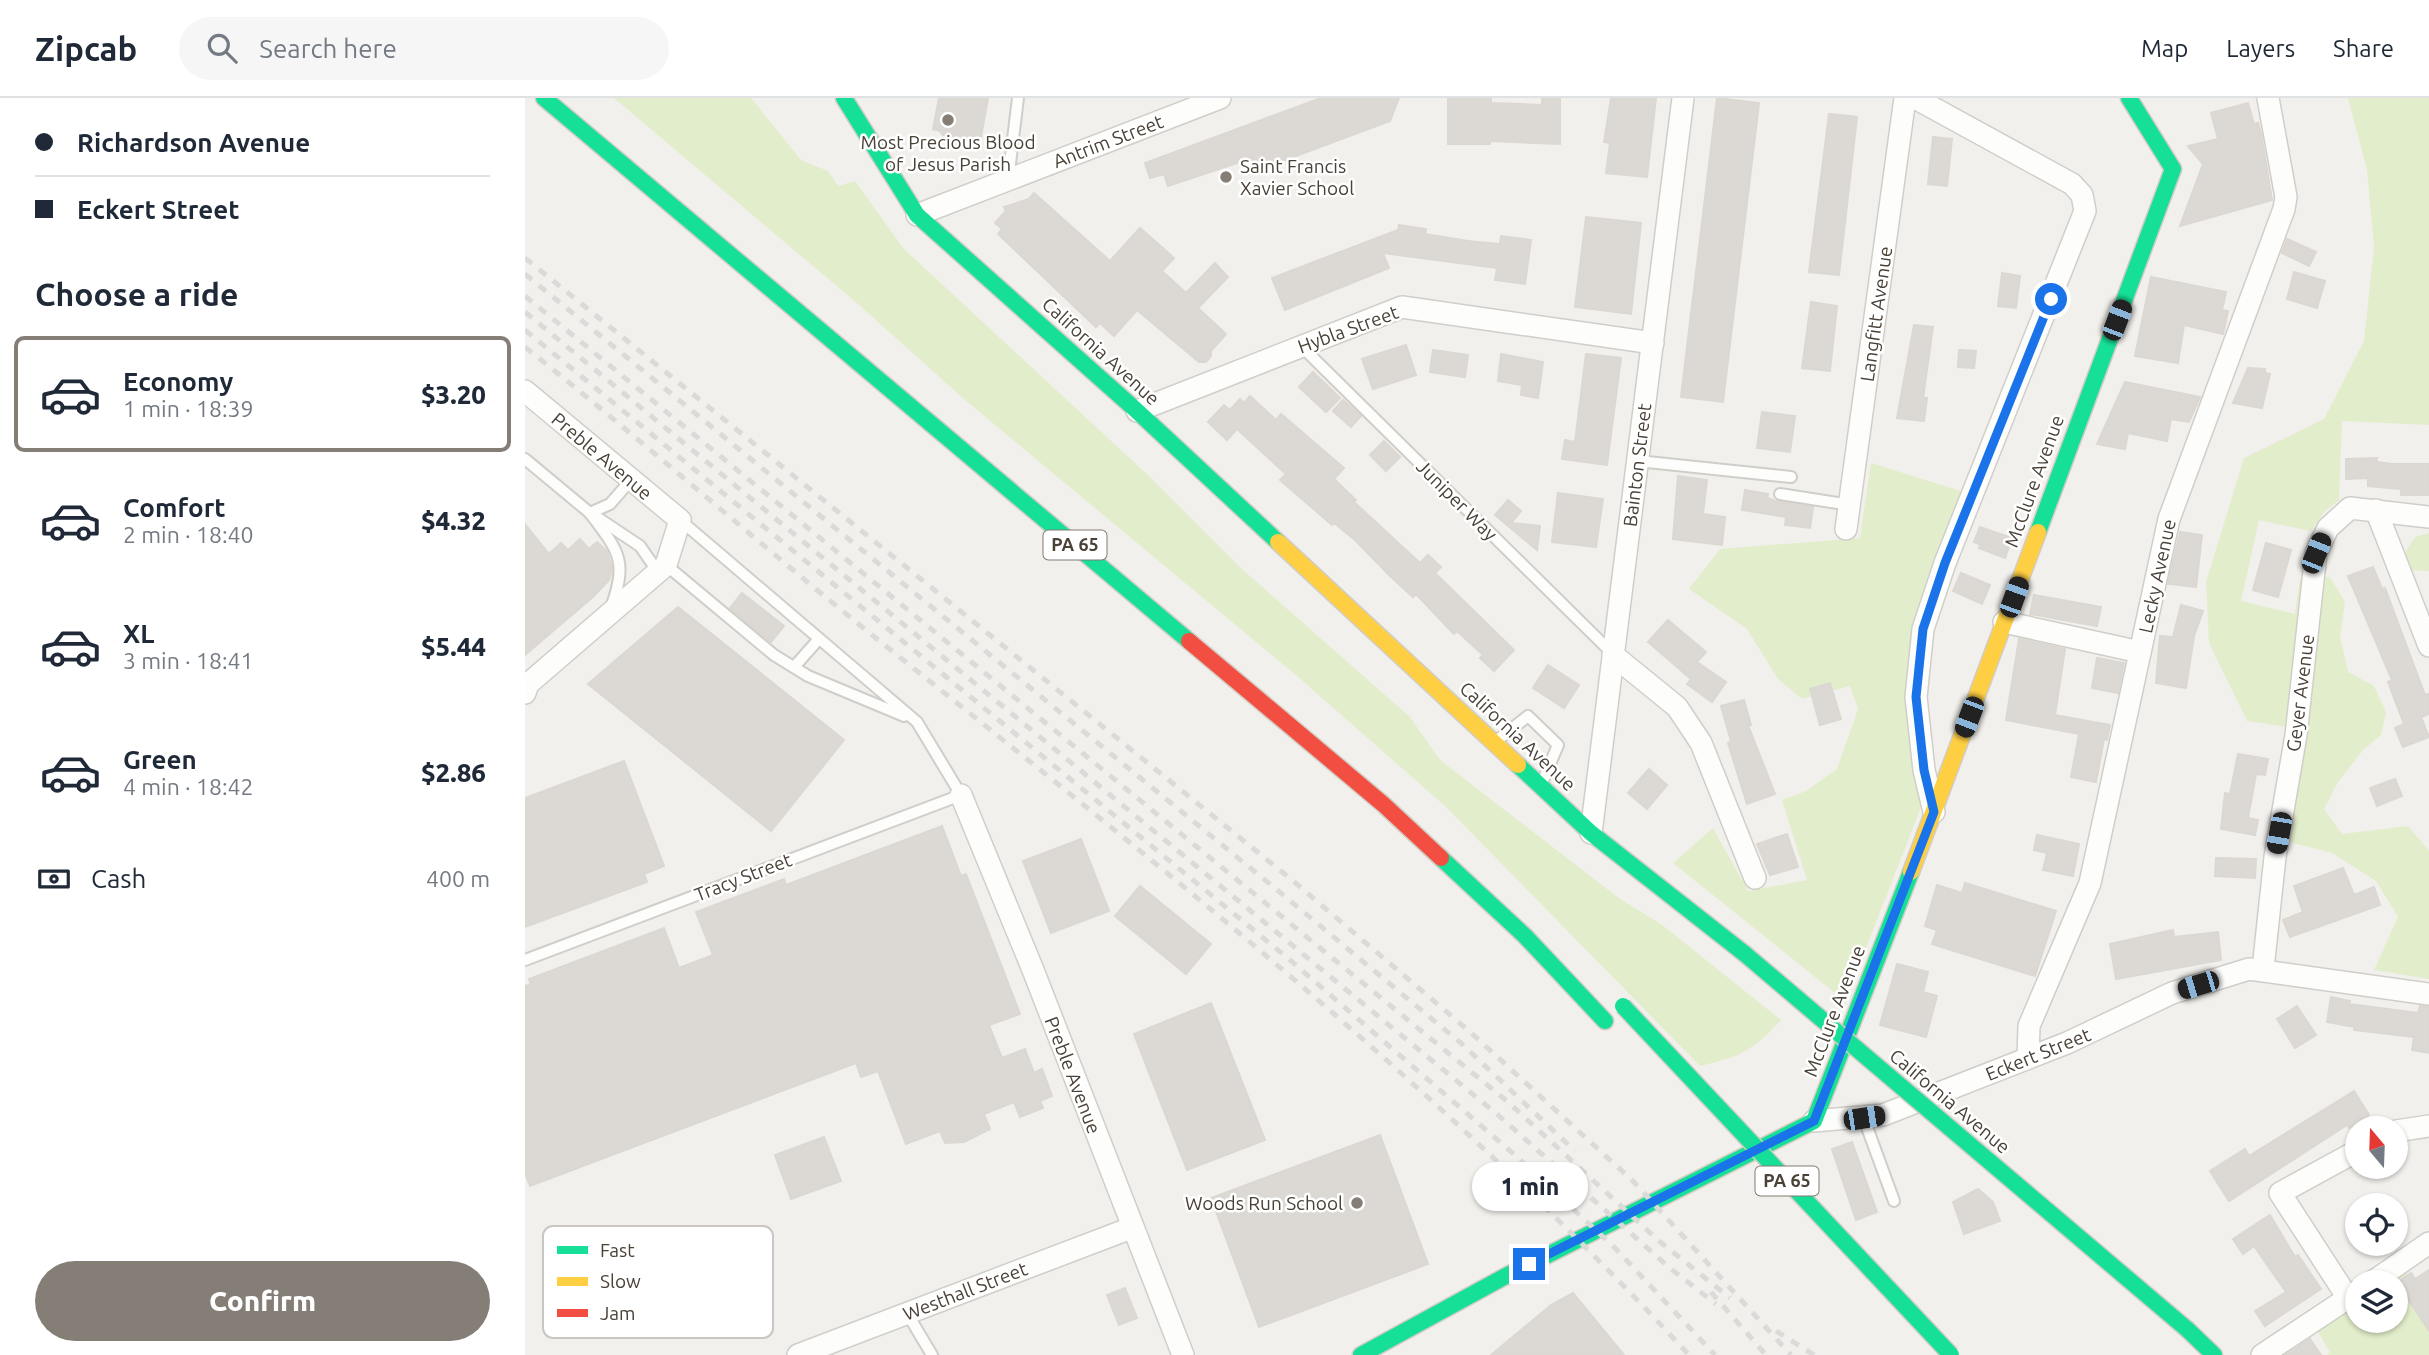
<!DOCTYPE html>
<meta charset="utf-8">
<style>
body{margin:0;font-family:Ubuntu,sans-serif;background:#f6f6f7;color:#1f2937;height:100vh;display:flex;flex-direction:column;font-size:26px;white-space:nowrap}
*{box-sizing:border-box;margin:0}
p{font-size:23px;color:#747a83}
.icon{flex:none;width:38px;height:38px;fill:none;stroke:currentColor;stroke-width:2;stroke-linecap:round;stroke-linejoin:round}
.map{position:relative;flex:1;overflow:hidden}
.side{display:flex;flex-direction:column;background:#fff;width:525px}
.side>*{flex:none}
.hud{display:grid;align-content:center;height:154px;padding:0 35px;background:#fff}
.needle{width:46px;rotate:341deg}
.fabs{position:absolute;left:1820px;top:1018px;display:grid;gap:14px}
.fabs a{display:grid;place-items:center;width:63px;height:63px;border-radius:50%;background:#fff;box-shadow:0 2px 5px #0004;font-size:35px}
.end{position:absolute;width:32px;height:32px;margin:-16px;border:9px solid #1a73e8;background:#fff;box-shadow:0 0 0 4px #fff}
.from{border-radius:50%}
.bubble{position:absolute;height:49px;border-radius:24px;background:#fff;box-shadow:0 2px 5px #0004;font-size:23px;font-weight:800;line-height:49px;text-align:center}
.car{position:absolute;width:21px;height:42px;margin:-21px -10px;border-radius:9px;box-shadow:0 0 5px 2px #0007;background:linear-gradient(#222 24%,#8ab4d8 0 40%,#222 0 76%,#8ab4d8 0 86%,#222 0)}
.hud b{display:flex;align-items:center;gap:24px;height:66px;font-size:26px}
.hud b+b{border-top:2px solid #e0e1e3}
.hud i{width:18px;height:18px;background:#1f2937}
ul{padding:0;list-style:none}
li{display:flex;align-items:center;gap:21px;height:116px;margin:0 14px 10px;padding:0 21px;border:4px solid transparent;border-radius:10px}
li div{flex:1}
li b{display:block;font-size:26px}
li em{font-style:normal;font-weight:800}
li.current{border-color:#857e76}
li>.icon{width:63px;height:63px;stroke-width:1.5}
h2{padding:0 35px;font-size:32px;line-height:84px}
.pay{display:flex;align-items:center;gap:18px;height:77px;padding:0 35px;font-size:26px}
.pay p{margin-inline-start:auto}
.primary-button{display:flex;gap:14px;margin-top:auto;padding:14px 35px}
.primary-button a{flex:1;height:80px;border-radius:42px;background:#857e76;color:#fff;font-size:28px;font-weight:800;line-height:80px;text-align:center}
header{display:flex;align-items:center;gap:42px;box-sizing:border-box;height:98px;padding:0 35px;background:#fff;border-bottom:2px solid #e0e1e3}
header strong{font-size:33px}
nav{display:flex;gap:38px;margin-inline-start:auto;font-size:24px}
.search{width:490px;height:63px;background:#f6f6f7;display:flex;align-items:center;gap:18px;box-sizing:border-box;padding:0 24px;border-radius:38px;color:#747a83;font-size:26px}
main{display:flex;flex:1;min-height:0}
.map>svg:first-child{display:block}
.green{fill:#e2edcb}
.building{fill:#dcd9d4;stroke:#dbd7d2;stroke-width:2}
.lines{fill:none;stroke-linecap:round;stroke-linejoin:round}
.lane-casing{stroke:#d0cec9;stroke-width:14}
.street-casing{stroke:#d0cec9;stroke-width:24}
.fast-casing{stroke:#d2cdc3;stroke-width:19}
.slow-casing{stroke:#d2cdc3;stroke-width:19}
.jam-casing{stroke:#d2cdc3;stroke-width:19}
.lane{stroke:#fdfdfc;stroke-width:10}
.street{stroke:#fdfdfc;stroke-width:21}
.fast{stroke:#16e098;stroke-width:16}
.slow{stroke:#ffcf43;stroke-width:16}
.jam{stroke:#f24e42;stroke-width:16}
.rail{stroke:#dadad9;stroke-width:5;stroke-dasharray:9 9;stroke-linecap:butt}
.fast-bridge-casing{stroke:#d2cdc3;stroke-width:19;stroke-linecap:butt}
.fast-bridge{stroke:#16e098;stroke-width:16}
.route{stroke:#1a73e8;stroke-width:9}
.poi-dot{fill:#857e76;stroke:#fff;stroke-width:2.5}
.labels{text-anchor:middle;stroke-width:5;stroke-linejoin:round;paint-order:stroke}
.shield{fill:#fff;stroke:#807a73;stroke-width:2}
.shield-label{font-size:18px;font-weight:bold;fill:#4a4137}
.street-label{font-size:19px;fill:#4a4137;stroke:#fff}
.poi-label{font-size:19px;fill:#4a4137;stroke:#fff}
.key{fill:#fff;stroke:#c9c6c3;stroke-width:2}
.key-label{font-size:19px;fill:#4a4137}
</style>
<header>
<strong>Zipcab</strong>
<div class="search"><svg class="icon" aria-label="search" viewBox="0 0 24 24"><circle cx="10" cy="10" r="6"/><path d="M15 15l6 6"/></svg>Search here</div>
<nav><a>Map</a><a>Layers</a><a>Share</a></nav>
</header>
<main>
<section class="side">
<div class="hud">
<b><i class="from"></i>Richardson Avenue</b>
<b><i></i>Eckert Street</b>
</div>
<h2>Choose a ride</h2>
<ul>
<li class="current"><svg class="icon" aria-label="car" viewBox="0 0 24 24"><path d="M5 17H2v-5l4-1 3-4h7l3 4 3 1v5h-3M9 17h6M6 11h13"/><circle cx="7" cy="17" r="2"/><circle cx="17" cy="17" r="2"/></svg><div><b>Economy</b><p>1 min · 18:39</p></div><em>$3.20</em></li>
<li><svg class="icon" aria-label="car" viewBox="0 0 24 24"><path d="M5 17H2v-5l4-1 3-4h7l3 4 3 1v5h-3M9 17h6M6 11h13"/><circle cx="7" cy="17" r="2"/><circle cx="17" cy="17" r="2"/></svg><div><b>Comfort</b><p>2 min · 18:40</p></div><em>$4.32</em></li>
<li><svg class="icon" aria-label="car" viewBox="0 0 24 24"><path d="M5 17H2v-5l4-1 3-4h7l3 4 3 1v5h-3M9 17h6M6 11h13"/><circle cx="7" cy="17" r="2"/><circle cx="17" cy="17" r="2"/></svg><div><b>XL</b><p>3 min · 18:41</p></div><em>$5.44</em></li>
<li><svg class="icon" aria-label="car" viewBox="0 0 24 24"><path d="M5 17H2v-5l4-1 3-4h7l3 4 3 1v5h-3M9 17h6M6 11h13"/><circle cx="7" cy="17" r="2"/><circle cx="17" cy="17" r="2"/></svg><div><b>Green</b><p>4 min · 18:42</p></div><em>$2.86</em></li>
</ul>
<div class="pay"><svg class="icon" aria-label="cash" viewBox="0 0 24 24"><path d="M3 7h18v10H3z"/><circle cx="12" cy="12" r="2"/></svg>Cash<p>400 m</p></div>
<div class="primary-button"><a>Confirm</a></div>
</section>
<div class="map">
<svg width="1904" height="1257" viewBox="0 0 1904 1257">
<rect width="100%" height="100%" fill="#f2f0ec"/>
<!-- green -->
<g class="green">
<path d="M89 0H226L276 62 303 73 313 88 330 83 379 151 625 379 717 471 885 619 915 662 1095 801 1136 826 1256 922C1228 953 1215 959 1175 968L920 708 772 578 440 302 333 206Z"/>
<path d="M1823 0H1904V327L1817 323 1814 402 1799 414 1786 433 1734 422 1716 503 1770 516 1775 480 1805 479 1820 504 1815 539 1823 574 1849 588 1861 614 1856 637 1838 652 1813 684 1799 711 1817 736 1883 728 1904 753V881L1849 872 1873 819 1851 783 1807 755 1764 744 1776 631 1722 623 1684 545 1681 484 1719 360 1799 321 1839 243 1849 149 1842 72Z"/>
<path d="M1346 365 1439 394 1393 522 1385 553 1383 604 1399 702 1320 903 1148 765 1188 730 1223 793 1282 782 1257 702 1281 693 1312 671 1333 611 1325 588 1277 601 1253 581 1222 531 1164 491 1195 451 1335 440Z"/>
<path d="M1904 435V473L1877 472 1875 463 1890 439Z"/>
<path d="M1875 1165 1904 1210V1257H1802L1805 1254 1787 1224 1832 1194V1223H1871V1185H1846Z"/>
</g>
<!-- building -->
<g class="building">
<path d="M414 0H463L456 39 448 38 432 49 425 48 415 33 408 31Z"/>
<path d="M796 0H874L865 23 723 76 718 63 643 88 639 76 625 80 620 65Z"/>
<path d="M923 0H966V5L1017 7V0H1035V46L965 43V46H923Z"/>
<path d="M1086 0H1131L1122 79 1081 75 1085 45 1079 44Z"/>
<path d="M1192 0 1234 5 1198 304 1156 299Z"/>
<path d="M1723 5 1729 26 1733 25 1736 35 1747 102 1655 128 1678 66 1663 48 1693 41 1686 15Z"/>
<path d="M1304 16 1332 19 1314 177 1284 174Z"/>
<path d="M1408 39 1427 41 1422 88 1403 86Z"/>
<path d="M509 95 585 163 615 130 649 160 637 173 661 195 690 165 703 179 673 210 701 236 686 253V258L681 264H674L612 212 589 238 575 225 571 229 473 136 477 131 470 125 481 113 479 109 504 101Z"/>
<path d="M1061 119 1116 125 1106 216 1050 209Z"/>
<path d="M874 127 901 131 900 136 943 143 975 146 976 138 1006 142 1000 186 970 182 972 170 858 155 864 170 760 212 747 180 873 132Z"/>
<path d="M1762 141 1791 154 1784 168 1757 155Z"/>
<path d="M1769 174 1800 183 1792 210 1762 201Z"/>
<path d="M1477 175 1495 178 1491 210 1473 208Z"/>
<path d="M1626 179 1701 194 1697 212 1703 213 1698 236 1659 227 1653 265 1610 258Z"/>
<path d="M1286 204 1312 208 1305 273 1277 270Z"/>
<path d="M1389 227 1408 229 1398 300H1402L1399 323 1372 320Z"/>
<path d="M881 247 891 277 848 291 837 261Z"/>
<path d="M908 252 943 257 940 279 905 274Z"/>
<path d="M1434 252 1451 253 1449 270 1433 269Z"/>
<path d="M976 256 1018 264 1013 300 996 297 997 287 973 283Z"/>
<path d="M1061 256 1096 260 1082 367 1037 361 1040 342 1050 344Z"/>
<path d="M1723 270 1740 271V275L1745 276 1737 310 1708 305Z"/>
<path d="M788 274 815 300 801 314 774 289Z"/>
<path d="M1600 284 1675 299 1664 324 1646 321 1642 343 1603 335 1600 351 1572 346Z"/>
<path d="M725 298 751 322 756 316 819 370 809 381 831 402 829 404 895 465 903 457 916 469 910 475 989 552 969 573 955 560 958 557 932 533 929 536 891 496 888 499 865 478 830 442 809 425 807 427 755 382 761 376 712 331 702 342 683 324 699 307 705 312 715 301 719 305Z"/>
<path d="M818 302 836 318 826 329 808 313Z"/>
<path d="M1237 314 1270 318 1265 354 1232 350Z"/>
<path d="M859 343 875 359 861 373 845 357Z"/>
<path d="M1852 360V364L1867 366H1904V397H1876V391L1843 388V380L1821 381V361Z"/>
<path d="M1153 378 1182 382 1178 416 1200 419 1197 447 1148 441Z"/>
<path d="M1220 392 1243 396 1242 400 1254 404 1288 409 1285 430 1260 427 1261 419 1217 412Z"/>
<path d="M1033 395 1078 401 1071 449 1027 444Z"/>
<path d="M983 402 996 413 986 425 1015 428 1012 452 970 417Z"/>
<path d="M0 426 24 456 36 445 43 452 55 441 64 451 72 444 82 453 87 470 84 482 69 498 0 557Z"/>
<path d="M1455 429 1487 440 1480 460 1454 450 1456 447 1449 444Z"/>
<path d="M1655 434 1677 437 1671 489 1643 486Z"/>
<path d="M1741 445 1766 452 1753 499 1728 492Z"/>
<path d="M1848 469 1857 491 1860 490 1900 597 1904 596V616L1896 619 1904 639 1878 649 1870 630 1879 626 1863 584 1867 582 1823 478Z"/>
<path d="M1436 475 1465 487 1457 506 1428 493Z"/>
<path d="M217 495 259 528 246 544 205 510Z"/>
<path d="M1509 497 1576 509 1572 528 1505 516Z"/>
<path d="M1656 507 1678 513 1669 538 1661 590 1631 585 1635 538 1648 539Z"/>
<path d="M153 509 319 642 246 733 63 586Z"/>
<path d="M1143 522 1181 554 1172 564 1201 584 1187 604 1162 586 1166 581 1123 544Z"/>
<path d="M1494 541 1540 551 1530 617 1585 627 1582 642 1579 641 1571 684 1546 679 1554 636 1481 622Z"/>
<path d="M1572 560 1599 565 1593 595 1567 590Z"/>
<path d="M1023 567 1054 587 1039 610 1008 590Z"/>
<path d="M1305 585 1316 621 1295 627 1285 591Z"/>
<path d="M1219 602 1226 627H1223L1250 696 1222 706 1203 645 1206 643 1196 608Z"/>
<path d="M1713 656 1743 661 1740 677 1731 676 1723 720 1733 722 1730 737 1696 731 1700 695 1705 696Z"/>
<path d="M99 663 139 768 119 776 122 784 0 829V700Z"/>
<path d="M1124 671 1142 687 1122 711 1103 695Z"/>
<path d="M1870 681 1877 698 1852 708 1845 690Z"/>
<path d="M417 728 436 778 441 776 495 916 464 927 477 960 500 951 509 975 517 971 527 998 515 1003 518 1010 495 1019 489 1004 459 1016 465 1031 439 1044 420 1045 415 1033 381 1046 353 973 336 979 331 965 5 1088 0 1075V888L6 886 4 881 139 830 154 870 188 857 171 814 259 781 261 787Z"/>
<path d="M1262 736 1273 769 1245 777 1232 746Z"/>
<path d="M1512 737 1554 746 1548 778 1518 772 1522 755 1509 752Z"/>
<path d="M556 741 584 813 526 835 498 763Z"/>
<path d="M1691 760 1731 761 1730 780 1690 778Z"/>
<path d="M1818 770 1829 797 1849 789 1855 807 1765 839 1758 822 1778 814 1769 788Z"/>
<path d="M1440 785 1531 813 1510 878 1407 846 1412 832 1400 828 1412 787 1437 795Z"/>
<path d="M615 788 686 846 661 876 590 818Z"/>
<path d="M1648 832 1649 839 1693 834 1696 862 1591 881 1585 846Z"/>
<path d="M1372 866 1403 874 1398 894 1412 898 1401 939 1355 927Z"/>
<path d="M1806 899 1825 903 1824 906 1893 915 1895 908 1904 909V955L1887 952 1889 939 1829 932 1830 929 1802 924Z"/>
<path d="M686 905 740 1042 662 1072 609 936Z"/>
<path d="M1772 908 1791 937 1770 950 1752 921Z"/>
<path d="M1829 993 1844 1017 1824 1030 1822 1027 1704 1103 1685 1073 1720 1051 1724 1058Z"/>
<path d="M855 1037 903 1166 734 1229 686 1100Z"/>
<path d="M299 1039 316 1083 266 1101 250 1057Z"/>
<path d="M1327 1044 1352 1114 1331 1122 1307 1051Z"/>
<path d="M1453 1091 1468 1104 1475 1123 1439 1136 1428 1104Z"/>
<path d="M1745 1117 1770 1159 1773 1157 1796 1191 1740 1228 1730 1213 1761 1194 1729 1148 1718 1156 1708 1141Z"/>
<path d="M1904 1172V1233L1872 1184 1886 1175 1890 1181Z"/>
<path d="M600 1190 612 1220 594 1227 582 1197Z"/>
<path d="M1048 1195 1099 1257H966L1026 1207Z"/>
<path d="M1785 1241 1796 1257H1761Z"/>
</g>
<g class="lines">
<defs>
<g id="lane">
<path d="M483 82 493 0"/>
<path d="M776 248 1088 556"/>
<path d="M0 361 65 415 85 406 106 382"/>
<path d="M1113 363 1266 379"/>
<path d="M1255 396 1325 407"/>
<path d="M65 415C94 454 103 462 86 510"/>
<path d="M73 420 115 448 133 474"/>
<path d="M141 467 249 557 283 578 379 618"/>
<path d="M269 569 293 542"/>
<path d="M970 644 1003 618 1033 647 1017 685"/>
<path d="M0 862 436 697 392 624 155 422"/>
<path d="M1339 1021 1369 1103"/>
<path d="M382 1215 407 1257"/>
</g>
<g id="street">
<path d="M1390 0 1547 86 1557 97 1560 113 1420 465 1398 531 1391 599 1399 672 1409 714"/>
<path d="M392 117 695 0"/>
<path d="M0 293 155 422 141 467 3 586 0 595"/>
<path d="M612 313 877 209 1128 245"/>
<path d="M1851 412 1904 548"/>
<path d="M1321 431 1380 0"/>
<path d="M1479 524 1615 554"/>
<path d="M1088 557 1152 609 1176 645 1230 780"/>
<path d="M436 697 508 872 658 1257"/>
<path d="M1066 735 1158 0"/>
<path d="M1738 871 1750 759 1771 637 1791 455 1803 430 1825 410 1904 419"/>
<path d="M1503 960 1504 928 1565 785 1644 421 1759 111 1761 99 1743 0"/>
<path d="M1289 1023 1358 1017 1542 945 1647 895 1724 871 1904 896"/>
<path d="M1871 1033 1904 1028"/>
<path d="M1846 1185 1904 1145"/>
<path d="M1823 1200 1755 1095 1832 1053"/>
<path d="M273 1257 606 1130"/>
<path d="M1737 1257 1832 1194"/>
</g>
<g id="fast">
<path d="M19 0 664 543"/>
<path d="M319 0 392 117 612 313 753 444"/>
<path d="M1513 434 1648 71 1604 0"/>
<path d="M993 667 1066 735 1220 856"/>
<path d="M916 760 1000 838 1080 923"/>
<path d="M1663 1232 1689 1257"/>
<path d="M836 1257 979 1179 1289 1023 1386 774"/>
</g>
<g id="slow">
<path d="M753 444 993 667"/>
<path d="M1386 774 1513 434"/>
</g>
<path id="jam" d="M664 543 858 706 916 760"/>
</defs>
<!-- lane casing -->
<use href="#lane" class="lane-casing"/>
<!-- street casing -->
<use href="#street" class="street-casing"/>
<!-- fast casing -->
<use href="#fast" class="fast-casing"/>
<!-- slow casing -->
<use href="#slow" class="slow-casing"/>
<!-- jam casing -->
<use href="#jam" class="jam-casing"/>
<!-- lane -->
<use href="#lane" class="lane"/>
<!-- street -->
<use href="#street" class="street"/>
<!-- fast -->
<use href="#fast" class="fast"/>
<!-- slow -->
<use href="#slow" class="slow"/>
<!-- jam -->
<use href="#jam" class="jam"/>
<!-- rail -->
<g class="rail">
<path d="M0 160 767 782 944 933 1108 1083 1266 1257"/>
<path d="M0 176 751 791 937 946 1050 1053"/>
<path d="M0 198 983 1004 1134 1143 1205 1200"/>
<path d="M0 214 973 1017 1146 1171 1191 1206"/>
<path d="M0 232 765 862 991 1058 1090 1150 1190 1257"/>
<path d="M0 249C119 344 233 445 352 541 634 767 918 990 1164 1257"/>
<path d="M1186 1194 1241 1257"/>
<path d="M1251 1233 1289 1257"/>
</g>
<defs>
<g id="fast-bridge">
<path d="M1220 856 1663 1232"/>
<path d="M1098 908 1426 1257"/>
</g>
</defs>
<!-- fast-bridge casing -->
<use href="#fast-bridge" class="fast-bridge-casing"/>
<!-- fast-bridge -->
<use href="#fast-bridge" class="fast-bridge"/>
</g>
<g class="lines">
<!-- route -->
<path class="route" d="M1004 1166 1289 1023 1409 714 1399 672 1391 599 1398 531 1420 465 1526 201"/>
</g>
<!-- markers -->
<g class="poi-dot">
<circle cx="423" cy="22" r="7"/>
<circle cx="701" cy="79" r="7"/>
<circle cx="832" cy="1105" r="7"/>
</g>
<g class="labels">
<!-- shield labels -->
<g class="shield">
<rect x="518.5" y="432.5" width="63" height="29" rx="5"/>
<rect x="1230.5" y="1068.5" width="63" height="29" rx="5"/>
</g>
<g class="shield-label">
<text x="550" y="453">PA 65</text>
<text x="1262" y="1089">PA 65</text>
</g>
<!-- street labels -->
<g class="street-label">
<text transform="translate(583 43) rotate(-21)" y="7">Antrim Street</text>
<text transform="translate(1351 216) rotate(-82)" y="7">Langfitt Avenue</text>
<text transform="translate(823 231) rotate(-20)" y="7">Hybla Street</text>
<text transform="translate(576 253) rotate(42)" y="7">California Avenue</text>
<text transform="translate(77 358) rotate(40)" y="7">Preble Avenue</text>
<text transform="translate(1112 367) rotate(-83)" y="7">Bainton Street</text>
<text transform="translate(1509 383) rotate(-70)" y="7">McClure Avenue</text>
<text transform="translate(932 402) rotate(45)" y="7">Juniper Way</text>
<text transform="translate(1632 478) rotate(-78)" y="7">Lecky Avenue</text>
<text transform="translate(1775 595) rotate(-83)" y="7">Geyer Avenue</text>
<text transform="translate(993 638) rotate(43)" y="7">California Avenue</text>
<text transform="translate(218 779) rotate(-21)" y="7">Tracy Street</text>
<text transform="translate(1309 913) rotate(-69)" y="7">McClure Avenue</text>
<text transform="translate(1513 956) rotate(-22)" y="7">Eckert Street</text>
<text transform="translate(548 977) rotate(69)" y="7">Preble Avenue</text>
<text transform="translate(1425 1003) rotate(40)" y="7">California Avenue</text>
<text transform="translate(440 1193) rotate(-21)" y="7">Westhall Street</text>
</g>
<!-- poi labels -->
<g class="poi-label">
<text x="423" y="51">Most Precious Blood<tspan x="423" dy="22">of Jesus Parish</tspan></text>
<text x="715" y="75" text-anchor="start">Saint Francis<tspan x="715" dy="22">Xavier School</tspan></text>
<text x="818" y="1112" text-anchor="end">Woods Run School</text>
</g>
</g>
<!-- legend -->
<rect x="18" y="1128" width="230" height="112" rx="10" class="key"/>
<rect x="32" y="1148" width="31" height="8" fill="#16e098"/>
<rect x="32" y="1179" width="31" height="9" fill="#ffcf43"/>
<rect x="32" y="1211" width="31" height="8" fill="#f24e42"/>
<g class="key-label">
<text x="75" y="1159">Fast</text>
<text x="75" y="1190">Slow</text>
<text x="75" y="1222">Jam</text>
</g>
</svg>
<div class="fabs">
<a><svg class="needle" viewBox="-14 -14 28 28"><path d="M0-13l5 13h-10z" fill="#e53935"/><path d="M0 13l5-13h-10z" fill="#747a83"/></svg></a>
<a><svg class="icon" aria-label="locate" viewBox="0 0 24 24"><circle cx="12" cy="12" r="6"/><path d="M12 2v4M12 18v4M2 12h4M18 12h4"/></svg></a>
<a><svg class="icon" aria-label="layers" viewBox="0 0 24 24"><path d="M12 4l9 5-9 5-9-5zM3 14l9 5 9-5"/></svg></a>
</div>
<i class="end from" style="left:1526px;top:201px"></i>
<i class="end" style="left:1004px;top:1166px"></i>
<div class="bubble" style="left:947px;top:1064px;width:116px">1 min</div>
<i class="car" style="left:1592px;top:222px;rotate:21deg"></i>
<i class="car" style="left:1791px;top:455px;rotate:22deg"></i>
<i class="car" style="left:1489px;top:499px;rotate:20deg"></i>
<i class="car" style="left:1444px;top:619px;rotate:201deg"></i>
<i class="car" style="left:1754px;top:735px;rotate:190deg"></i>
<i class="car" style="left:1673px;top:887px;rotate:253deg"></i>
<i class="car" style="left:1339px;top:1020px;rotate:81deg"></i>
</div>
</main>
